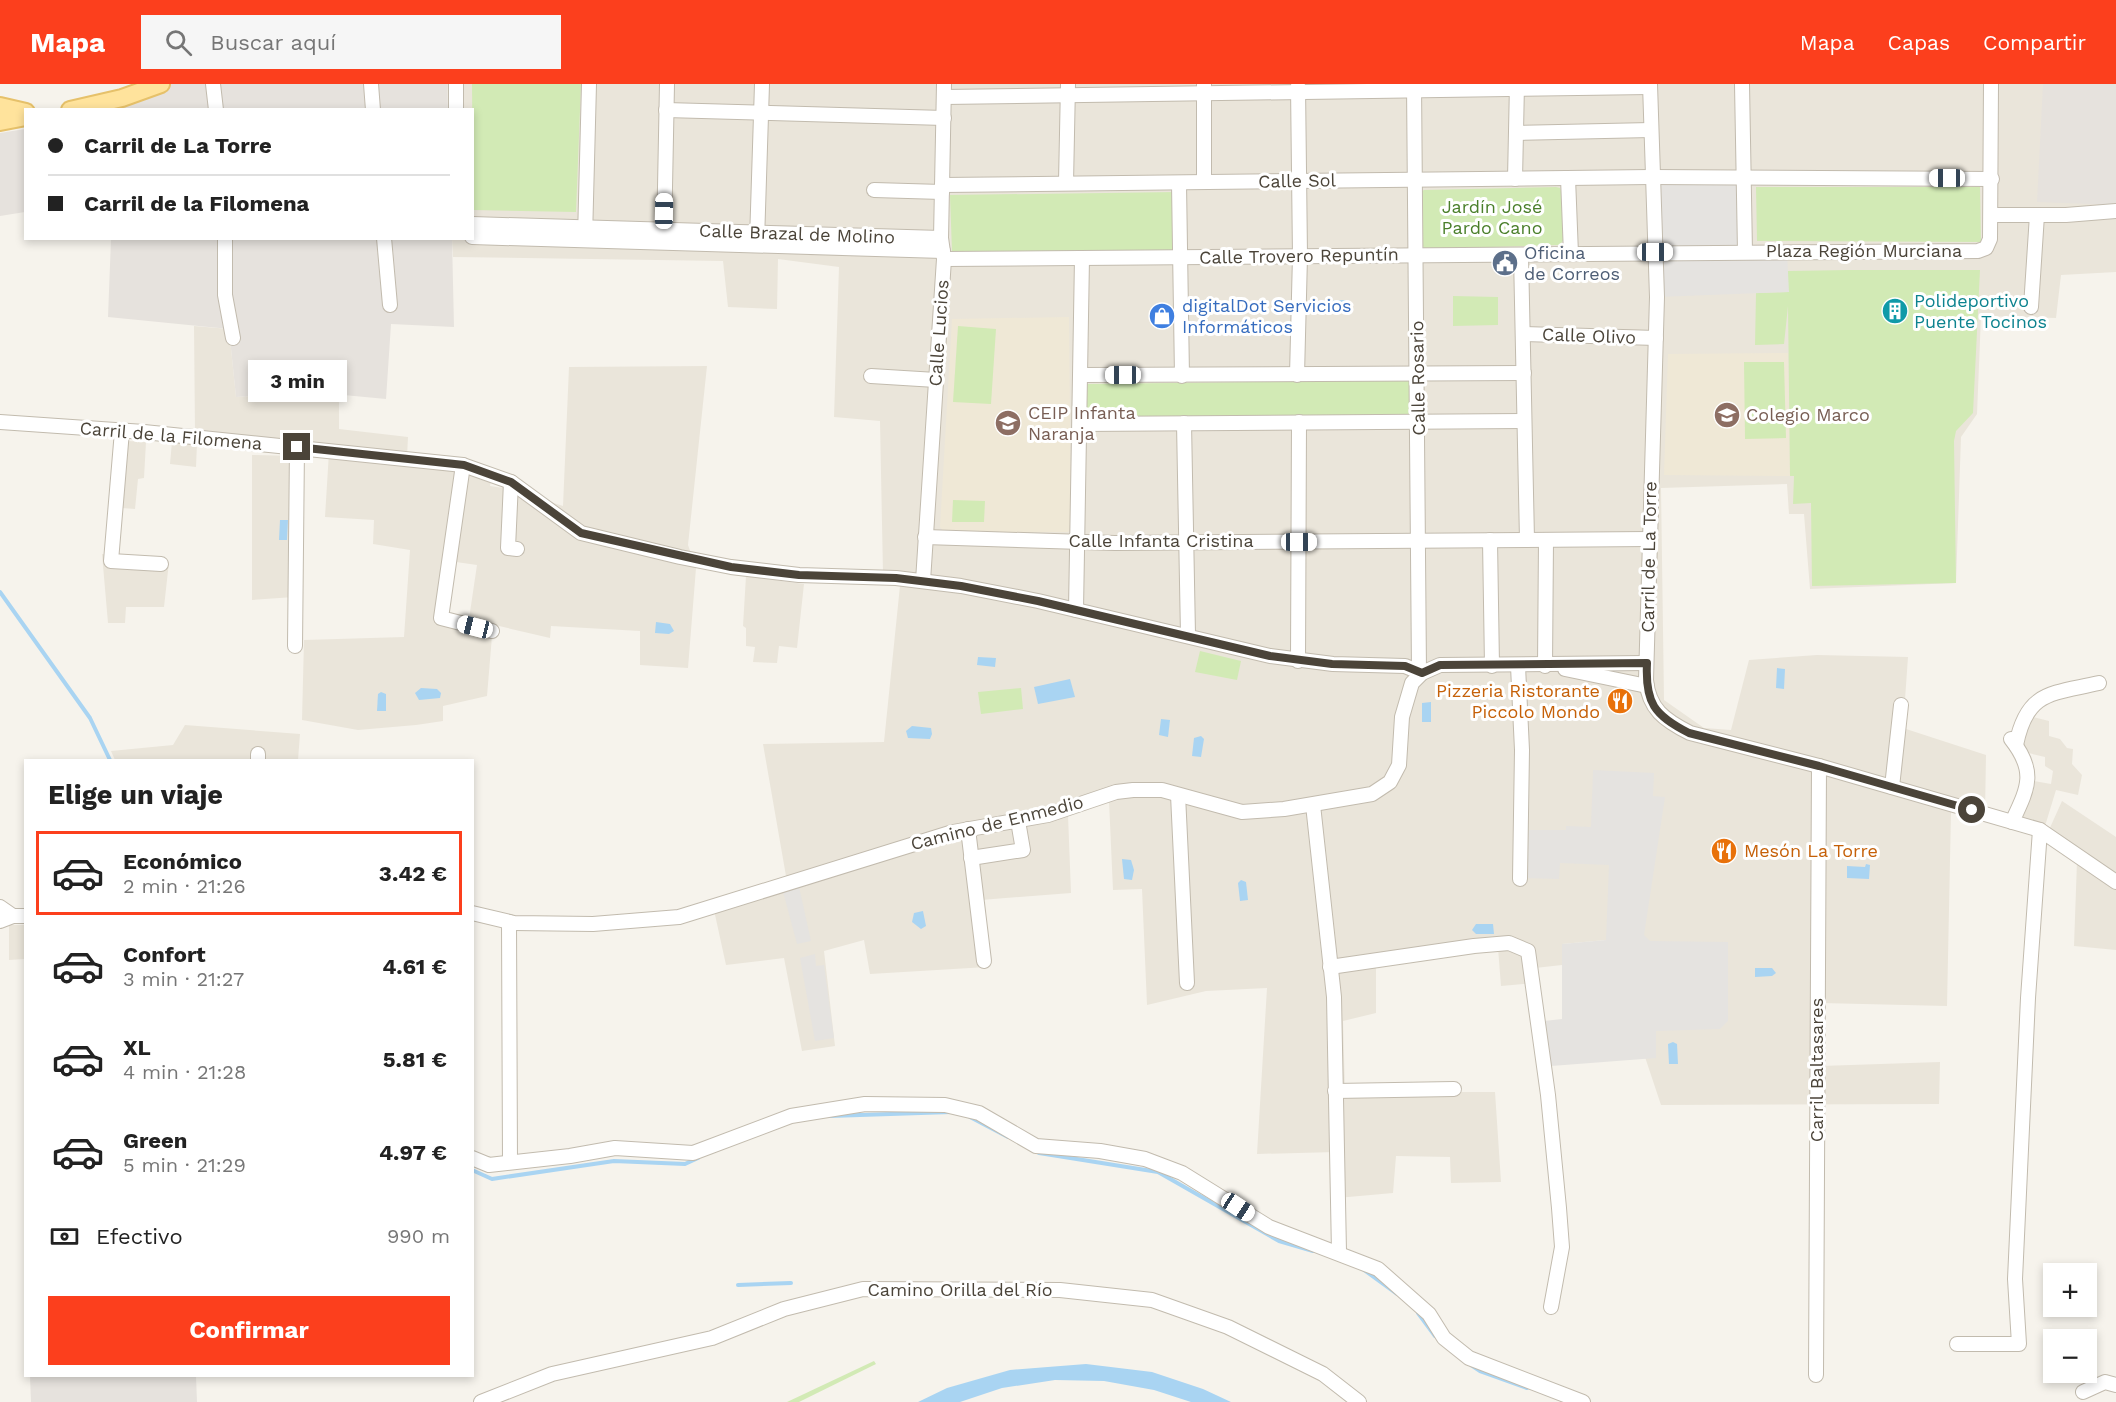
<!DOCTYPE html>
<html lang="es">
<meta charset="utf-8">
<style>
body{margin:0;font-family:"Work Sans",sans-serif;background:#f6f6f6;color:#222;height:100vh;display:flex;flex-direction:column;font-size:22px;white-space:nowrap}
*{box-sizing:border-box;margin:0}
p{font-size:20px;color:#767676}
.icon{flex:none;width:33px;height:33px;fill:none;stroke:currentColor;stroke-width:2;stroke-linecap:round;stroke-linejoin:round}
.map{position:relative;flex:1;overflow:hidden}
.sheet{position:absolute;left:24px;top:675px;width:450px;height:618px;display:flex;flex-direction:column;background:#fff;border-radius:0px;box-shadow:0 3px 9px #0003}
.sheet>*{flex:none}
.top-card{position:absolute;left:24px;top:24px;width:450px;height:132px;border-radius:0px;box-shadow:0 3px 9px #0003;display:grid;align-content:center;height:132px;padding:0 24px;background:#fff}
.tools{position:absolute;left:2043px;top:1179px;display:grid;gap:12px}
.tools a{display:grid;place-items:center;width:54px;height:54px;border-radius:0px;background:#fff;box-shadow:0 3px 9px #0003;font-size:30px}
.end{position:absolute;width:27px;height:27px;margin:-14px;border:8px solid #4b4439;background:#fff;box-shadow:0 0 0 3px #fff}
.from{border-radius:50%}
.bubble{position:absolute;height:42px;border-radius:0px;background:#fff;box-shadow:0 3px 9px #0003;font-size:20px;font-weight:700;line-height:42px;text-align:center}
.car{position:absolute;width:18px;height:36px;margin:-18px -9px;border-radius:8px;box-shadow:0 0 4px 2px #0007;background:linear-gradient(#fff 24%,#345 0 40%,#fff 0 76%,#345 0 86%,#fff 0)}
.top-card b{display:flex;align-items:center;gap:21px;height:57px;font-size:22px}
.top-card b+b{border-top:2px solid #e0e0e0}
.top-card i{width:15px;height:15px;background:#222}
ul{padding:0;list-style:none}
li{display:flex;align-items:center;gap:18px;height:84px;margin:0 12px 9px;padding:0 12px;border:3px solid transparent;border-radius:0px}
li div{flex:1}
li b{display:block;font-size:22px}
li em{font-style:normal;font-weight:700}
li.current{border-color:#fc3f1d}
li>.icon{width:54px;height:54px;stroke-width:1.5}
h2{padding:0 24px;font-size:27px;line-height:72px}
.pay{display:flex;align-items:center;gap:15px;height:66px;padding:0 24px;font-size:22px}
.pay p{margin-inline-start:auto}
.cta{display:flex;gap:12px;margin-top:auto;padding:12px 24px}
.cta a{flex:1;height:69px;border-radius:0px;background:#fc3f1d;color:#fff;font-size:24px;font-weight:700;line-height:69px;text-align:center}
header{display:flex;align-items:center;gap:36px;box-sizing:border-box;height:84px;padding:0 30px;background:#fc3f1d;color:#fff}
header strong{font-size:28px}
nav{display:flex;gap:33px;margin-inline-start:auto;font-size:21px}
.search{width:420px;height:54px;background:#f6f6f6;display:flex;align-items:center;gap:15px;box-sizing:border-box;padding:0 21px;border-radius:0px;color:#767676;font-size:22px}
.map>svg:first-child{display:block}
.residential{fill:#eae5da}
.industrial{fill:#e6e2dd}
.education{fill:#efe8d6}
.green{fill:#d2eab5}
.parking{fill:#e5e3e0}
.water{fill:#a9d4f2}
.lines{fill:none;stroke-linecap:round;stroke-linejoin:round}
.stream{stroke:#a9d4f2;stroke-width:4}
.minor-casing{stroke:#c2bbae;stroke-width:16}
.major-casing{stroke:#e6c16a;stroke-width:20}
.minor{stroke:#fff;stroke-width:14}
.major{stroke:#ffe39c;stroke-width:16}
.route{stroke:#4b4439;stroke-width:8}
.labels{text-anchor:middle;stroke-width:6;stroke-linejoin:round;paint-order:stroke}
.street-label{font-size:18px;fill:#4b4439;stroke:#fff}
.park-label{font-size:18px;fill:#4a7f2a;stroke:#fff}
.service-label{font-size:18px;fill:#4e5e75;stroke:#fff;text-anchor:start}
.culture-label{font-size:18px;fill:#0d838f;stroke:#fff;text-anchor:start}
.shop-label{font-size:18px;fill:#366cbe;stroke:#fff;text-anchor:start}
.education-label{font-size:18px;fill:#785e54;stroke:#fff;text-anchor:start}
.food-label{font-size:18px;fill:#c56008;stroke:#fff;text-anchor:end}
</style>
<header>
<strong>Mapa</strong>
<div class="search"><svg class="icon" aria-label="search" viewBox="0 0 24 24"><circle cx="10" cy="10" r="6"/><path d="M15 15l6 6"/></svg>Buscar aquí</div>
<nav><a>Mapa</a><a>Capas</a><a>Compartir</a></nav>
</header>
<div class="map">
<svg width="2116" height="1318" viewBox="0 0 2116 1318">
<rect width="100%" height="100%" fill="#f6f3ec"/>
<!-- residential -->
<g class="residential">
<path d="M447 0H2116V188L2061 191 2056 234 1981 232 1977 330 1961 353 1956 499 1810 505 1804 430H1789L1787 400 1661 404 1664 616 1704 644 1731 646 1749 576 1817 571 1908 573 1903 644 1986 671 1985 730 1951 728 1947 922 1821 919V982L1940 978 1939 1020 1661 1021 1606 856 1562 860V881L1535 884V899L1501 902 1498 864 1376 882V929L1343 937 1345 1008H1495L1501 1098 1451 1099 1450 1073 1396 1072 1393 1109 1337 1114 1336 1068 1257 1070 1267 904 1206 907 1147 921 1142 805 1113 806 1109 717 1068 731 1071 809 981 816 987 883 870 890 864 856 824 867 835 962 802 967 784 874 726 881 712 817 786 792 763 660 884 658 901 492 883 490 880 337 834 333 839 183 778 175 777 225 728 223 723 177 453 173 452 155 472 154V26L448 25Z"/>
<path d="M194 242 229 245 236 313 312 308 339 311V345L408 353 407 373 195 348Z"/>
<path d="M707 282 688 461 696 484 688 584 640 581V547L551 542 550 554 469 535 477 481 449 477 441 534 492 552 487 612 443 622V637L416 641 358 646 302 636 304 556 404 553 410 466 373 460 374 436 325 433 329 368 492 390 490 402 510 405 563 422 569 283Z"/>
<path d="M128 357 146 358 144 394 138 395 135 425 122 424Z"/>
<path d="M172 358 197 359 196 383 170 380Z"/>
<path d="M252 371 299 372 294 513 252 516Z"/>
<path d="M102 470 169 478 164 523H126L125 539H108Z"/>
<path d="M746 492 804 500 797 564 779 562 777 579 753 578 755 563 746 562V544L743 542Z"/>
<path d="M2025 631 2049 637V652L2060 655 2067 664 2073 665 2072 680 2082 691 2078 711 2056 706 2045 742 2012 738 2034 697 2051 700 2053 687 2045 682V673L2020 667Z"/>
<path d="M185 641 300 650 298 676H115L111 667 173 661Z"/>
<path d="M2062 717 2116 753V866L2074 862 2077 777 2049 746Z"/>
<path d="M9 841H25V875L9 876Z"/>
</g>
<!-- industrial -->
<g class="industrial">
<path d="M161 0H447L448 25 95 26Z"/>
<path d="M2043 0H2116V121L2037 118Z"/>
<path d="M25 45V128L0 132V49Z"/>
<path d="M111 155H452L454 243 391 240 386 315 312 308 236 313 229 245 108 233Z"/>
<path d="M30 1292H196L197 1318H31Z"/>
</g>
<!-- education -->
<g class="education">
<path d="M1069 233 1071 444 1068 448H944L940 443 952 235Z"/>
<path d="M1788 269 1790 392 1664 391 1668 270Z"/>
</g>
<!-- green -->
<g class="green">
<path d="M472 0H581L576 128 473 126Z"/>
<path d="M1556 103 1560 104 1562 110 1563 157 1559 161 1425 165 1422 161V107L1424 106Z"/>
<path d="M1756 103H1980L1981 158 1757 157Z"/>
<path d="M1177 108 1178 167 952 168 950 111Z"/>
<path d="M1848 186H1980L1973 329 1956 347 1954 357 1956 499 1812 502 1811 419 1793 420 1794 392H1790L1788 222 1784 260 1755 261 1756 209 1788 208V187Z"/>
<path d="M1453 212 1498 213V241L1453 242Z"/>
<path d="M958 242 996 245 991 320 953 318Z"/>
<path d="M1744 278H1784L1786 354 1745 355Z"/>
<path d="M1411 296V331L1086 333V300Z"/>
<path d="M953 416 985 417 984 438H952Z"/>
<path d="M1200 567 1241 577 1237 596 1195 588Z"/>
<path d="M1021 604 1023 625 981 630 978 608Z"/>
<path d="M874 1277 876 1280 799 1318H787Z"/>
</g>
<!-- parking -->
<g class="parking">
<path d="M1651 93 1744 94 1745 168 1787 169 1789 208 1657 213Z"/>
<path d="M1593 686 1654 689 1653 712 1665 713 1644 851 1650 857 1728 858V937L1720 945 1656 947V974L1551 982 1544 937 1562 935V860L1606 856 1609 781 1560 779 1559 795 1523 794 1522 746H1566V742L1591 743Z"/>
<path d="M798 798 811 857 797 860 782 804Z"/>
<path d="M815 870 816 882 824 881 834 954 815 957 800 874Z"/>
</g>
<!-- water -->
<g class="water">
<path d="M1347 216V223L1321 224V217Z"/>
<path d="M280 436H288L287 456H279Z"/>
<path d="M656 538 670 540 674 547 669 550 655 549Z"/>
<path d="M978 573 996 574 995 583 977 581Z"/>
<path d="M1777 584 1785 585 1784 605 1776 604Z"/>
<path d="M1070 595 1075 613 1038 620 1034 603Z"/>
<path d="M421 604 437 605 441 609 440 614 419 616 415 609Z"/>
<path d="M381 608 386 610V627H377L378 610Z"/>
<path d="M1431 618V638H1422V619Z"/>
<path d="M1161 635 1170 636 1168 653 1159 651Z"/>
<path d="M912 642 931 644 932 650 930 655 908 654 906 647Z"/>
<path d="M1201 652 1204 655 1201 673 1192 672 1194 654Z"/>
<path d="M1122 775 1131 776 1134 786 1132 796 1124 795Z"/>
<path d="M1866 780 1870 781 1869 795 1847 794V782L1865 783Z"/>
<path d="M1241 796 1246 798 1248 816 1240 817 1238 799Z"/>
<path d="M923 827 926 842 921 845 912 838 914 829Z"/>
<path d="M1476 840H1493L1494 850H1476L1472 846Z"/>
<path d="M1755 884H1772L1776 889 1772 892 1755 893Z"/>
<path d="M1673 958 1677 960 1678 980H1669L1668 960Z"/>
<path d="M1086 1280 1152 1288 1203 1305 1231 1318H1191L1154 1306 1104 1297 1055 1296 1002 1304 960 1318H918L947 1304 1010 1286Z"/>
</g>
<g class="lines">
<!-- stream -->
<g class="stream">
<path d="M0 508 90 634 110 676"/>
<path d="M830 1032 951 1028"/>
<path d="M970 1033 1008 1053"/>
<path d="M1039 1069 1158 1088 1279 1157 1313 1167"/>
<path d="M472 1086 492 1095 614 1077 685 1080 698 1074"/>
<path d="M1364 1186 1397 1210"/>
<path d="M738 1201 791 1199"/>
<path d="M1418 1229 1435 1252"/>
<path d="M1471 1281 1480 1287 1527 1304"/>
</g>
<defs>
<g id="minor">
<path d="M213 0 216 26"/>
<path d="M371 0 373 26"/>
<path d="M456 0V26"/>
<path d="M1414 0 1419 587"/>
<path d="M1650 0 1657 213 1646 596C1649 625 1664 636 1690 649L1819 682 2040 746 2116 798"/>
<path d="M1742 0 1745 168"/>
<path d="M944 13 1650 3"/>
<path d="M666 26 944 34"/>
<path d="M1516 49 1651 46"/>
<path d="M1568 94 1571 170"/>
<path d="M1515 95 1517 0"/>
<path d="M1204 98V1"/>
<path d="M1066 99 1068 0"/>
<path d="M1179 100 1182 292"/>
<path d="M942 101 1651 93 1992 95"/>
<path d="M874 106 942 108"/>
<path d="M1991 131H2066L2116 127"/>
<path d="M472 140 941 154"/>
<path d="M472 153 943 167"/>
<path d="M225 154V211L233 254"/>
<path d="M384 154 390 221"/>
<path d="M585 154 589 0"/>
<path d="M664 155 667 0"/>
<path d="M757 157 762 0"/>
<path d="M1521 171 1527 456"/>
<path d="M944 175 1978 167 1986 164 1990 155 1991 0"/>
<path d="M2031 223 2037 131"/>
<path d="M1523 250 1656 254"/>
<path d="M1081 291 1524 289"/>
<path d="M1297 291 1300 172 1298 2"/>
<path d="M871 292 936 296"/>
<path d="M0 338 144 348 463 381 511 398 581 449 680 473 731 483 799 491 896 494 961 502 1038 517 1270 572 1333 580 1405 582 1422 589"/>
<path d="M1184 339 1188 551"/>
<path d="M1081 340 1524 337"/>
<path d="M122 347 111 477 161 480"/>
<path d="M463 381 441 534 492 547"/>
<path d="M511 398 508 464 517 465"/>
<path d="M925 453 1115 459 1649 455"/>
<path d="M1490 456 1492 582"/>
<path d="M923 497 944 175 941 154 944 0"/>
<path d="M1076 526 1082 174"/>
<path d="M295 562 297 363"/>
<path d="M1298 577 1299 338"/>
<path d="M1518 582 1522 666 1520 795"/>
<path d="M1545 582 1546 456"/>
<path d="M1565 585 1647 602"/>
<path d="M2011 655C2037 688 2028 704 2012 738"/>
<path d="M2016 661C2027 606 2052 610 2099 599"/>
<path d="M258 676V670"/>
<path d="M1892 703 1901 621"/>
<path d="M1178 711 1187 899"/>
<path d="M1313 721 1334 913 1339 1168"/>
<path d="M968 745 984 877"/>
<path d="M971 774 1023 766 1018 737"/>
<path d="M0 823 13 832"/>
<path d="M472 829 514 839 593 840 679 833 953 748 1048 731 1116 708 1133 706H1162L1242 728 1284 725 1372 710 1390 698 1399 681 1402 633 1412 599 1422 589 1440 581 1646 579"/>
<path d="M0 837 13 832H26"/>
<path d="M509 838 510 1078"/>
<path d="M1330 883 1474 862 1509 859 1528 867 1548 1011 1559 1124 1562 1163 1551 1223"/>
<path d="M1335 1007 1454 1005"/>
<path d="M472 1074 489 1081 570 1072 615 1064 693 1069 791 1032 865 1020 945 1021 979 1029 1036 1062 1100 1067 1145 1075 1182 1089 1269 1143 1378 1185 1429 1230 1444 1254 1469 1274 1583 1318"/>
<path d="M1957 1260H2019L2015 1195 2028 914 2040 746"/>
<path d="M1816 1291 1819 682"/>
<path d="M2083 1308 2105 1298 2116 1301"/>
<path d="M481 1318 552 1290 712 1254 784 1225 863 1205 1060 1206 1152 1216 1228 1243 1323 1290 1359 1318"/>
</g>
<g id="major">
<path d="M0 22 26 28"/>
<path d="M70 26 122 14 161 0"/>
<path d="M0 38 26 33"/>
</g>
</defs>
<!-- minor casing -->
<use href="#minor" class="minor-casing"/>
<!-- major casing -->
<use href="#major" class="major-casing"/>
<!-- minor -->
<use href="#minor" class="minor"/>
<!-- major -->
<use href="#major" class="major"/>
</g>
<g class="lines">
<!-- route -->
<path class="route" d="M297 363 464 381 511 398 581 449 731 483 799 491 896 494 961 502 1038 517 1270 572 1332 580 1405 582 1422 589 1440 581 1647 579C1645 619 1654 631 1689 649L1819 682 1972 726"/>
</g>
<!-- icons -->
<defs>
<symbol id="civic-disc" viewBox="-11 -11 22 22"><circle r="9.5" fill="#5c6f8a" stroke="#fff"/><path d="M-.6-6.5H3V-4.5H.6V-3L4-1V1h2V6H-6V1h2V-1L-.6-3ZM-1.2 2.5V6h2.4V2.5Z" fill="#fff"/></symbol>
<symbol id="building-disc" viewBox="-11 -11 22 22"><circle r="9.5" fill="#0f9aa8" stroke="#fff"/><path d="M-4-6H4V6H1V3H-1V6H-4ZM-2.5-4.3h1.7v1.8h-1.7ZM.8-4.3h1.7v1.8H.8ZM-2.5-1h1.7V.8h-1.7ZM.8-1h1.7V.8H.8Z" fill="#fff"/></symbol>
<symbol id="shop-disc" viewBox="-11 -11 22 22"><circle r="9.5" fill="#3f7fe0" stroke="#fff"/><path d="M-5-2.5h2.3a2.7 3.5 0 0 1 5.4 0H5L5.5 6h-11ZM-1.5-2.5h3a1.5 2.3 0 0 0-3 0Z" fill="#fff"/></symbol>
<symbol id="school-disc" viewBox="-11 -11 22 22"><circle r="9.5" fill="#8d6e63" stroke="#fff"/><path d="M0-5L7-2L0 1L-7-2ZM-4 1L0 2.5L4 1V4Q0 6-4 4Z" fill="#fff"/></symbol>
<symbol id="restaurant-disc" viewBox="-11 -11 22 22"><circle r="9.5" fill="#e8710a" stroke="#fff"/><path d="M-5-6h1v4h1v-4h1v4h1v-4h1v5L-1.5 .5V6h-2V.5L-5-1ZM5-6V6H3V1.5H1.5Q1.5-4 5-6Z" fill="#fff"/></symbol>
</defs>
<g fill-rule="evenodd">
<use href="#civic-disc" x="1490" y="164" width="30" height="30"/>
<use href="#building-disc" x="1880" y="212" width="30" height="30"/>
<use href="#shop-disc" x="1147" y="217" width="30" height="30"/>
<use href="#school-disc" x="1712" y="316" width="30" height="30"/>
<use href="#school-disc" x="993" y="324" width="30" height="30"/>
<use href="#restaurant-disc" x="1605" y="602" width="30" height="30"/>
<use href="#restaurant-disc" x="1709" y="752" width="30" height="30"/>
</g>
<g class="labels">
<!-- street labels -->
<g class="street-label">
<text transform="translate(1297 97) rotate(-1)" y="6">Calle Sol</text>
<text transform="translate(797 150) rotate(2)" y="6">Calle Brazal de Molino</text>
<text x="1864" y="173">Plaza Región Murciana</text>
<text transform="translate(1299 172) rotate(-1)" y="6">Calle Trovero Repuntín</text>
<text transform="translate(939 249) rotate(-86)" y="6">Calle Lucios</text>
<text transform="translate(1589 252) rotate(2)" y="6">Calle Olivo</text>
<text transform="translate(1418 294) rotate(-91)" y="6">Calle Rosario</text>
<text transform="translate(171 352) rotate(5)" y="6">Carril de la Filomena</text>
<text x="1161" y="463">Calle Infanta Cristina</text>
<text transform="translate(1649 473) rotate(-89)" y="6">Carril de La Torre</text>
<text transform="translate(997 739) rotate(-14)" y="6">Camino de Enmedio</text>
<text transform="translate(1817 986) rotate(-90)" y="6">Carril Baltasares</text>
<text x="960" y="1212">Camino Orilla del Río</text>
</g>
<!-- park labels -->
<g class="park-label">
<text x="1492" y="129">Jardín José<tspan x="1492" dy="21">Pardo Cano</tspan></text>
</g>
<!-- service labels -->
<g class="service-label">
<text x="1524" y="175">Oficina<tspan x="1524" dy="21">de Correos</tspan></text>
</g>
<!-- culture labels -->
<g class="culture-label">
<text x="1914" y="223">Polideportivo<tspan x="1914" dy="21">Puente Tocinos</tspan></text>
</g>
<!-- shop labels -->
<g class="shop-label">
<text x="1182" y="228">digitalDot Servicios<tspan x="1182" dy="21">Informáticos</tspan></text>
</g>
<!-- education labels -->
<g class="education-label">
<text x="1028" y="335">CEIP Infanta<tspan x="1028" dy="21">Naranja</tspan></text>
<text x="1746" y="337">Colegio Marco</text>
</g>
<!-- food labels -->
<g class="food-label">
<text x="1600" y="613">Pizzeria Ristorante<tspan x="1600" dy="21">Piccolo Mondo</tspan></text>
<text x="1744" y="773" text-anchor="start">Mesón La Torre</text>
</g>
</g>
</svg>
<div class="tools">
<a>+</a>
<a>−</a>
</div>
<i class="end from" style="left:1972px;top:726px"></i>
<i class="end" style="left:297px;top:363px"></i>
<div class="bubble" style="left:248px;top:276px;width:99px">3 min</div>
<i class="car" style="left:1947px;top:94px;rotate:270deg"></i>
<i class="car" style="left:664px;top:127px;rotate:1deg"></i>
<i class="car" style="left:1655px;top:168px;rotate:90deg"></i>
<i class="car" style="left:1123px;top:291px;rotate:270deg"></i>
<i class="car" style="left:1299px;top:458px;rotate:90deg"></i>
<i class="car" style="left:475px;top:543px;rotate:284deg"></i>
<i class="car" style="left:1238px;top:1123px;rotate:123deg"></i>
<div class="top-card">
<b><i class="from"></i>Carril de La Torre</b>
<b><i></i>Carril de la Filomena</b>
</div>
<section class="sheet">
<h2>Elige un viaje</h2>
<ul>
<li class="current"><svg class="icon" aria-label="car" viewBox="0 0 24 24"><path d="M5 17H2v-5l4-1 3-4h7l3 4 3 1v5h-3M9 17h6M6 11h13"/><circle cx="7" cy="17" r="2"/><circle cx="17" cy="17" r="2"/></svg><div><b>Económico</b><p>2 min · 21:26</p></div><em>3.42 €</em></li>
<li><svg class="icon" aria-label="car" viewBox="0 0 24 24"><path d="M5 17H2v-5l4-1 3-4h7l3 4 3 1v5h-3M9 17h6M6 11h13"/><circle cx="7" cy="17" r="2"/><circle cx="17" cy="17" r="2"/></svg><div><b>Confort</b><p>3 min · 21:27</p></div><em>4.61 €</em></li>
<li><svg class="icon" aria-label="car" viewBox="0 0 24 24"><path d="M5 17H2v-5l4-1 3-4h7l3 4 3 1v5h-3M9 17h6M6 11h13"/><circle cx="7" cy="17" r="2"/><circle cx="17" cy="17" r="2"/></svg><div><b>XL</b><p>4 min · 21:28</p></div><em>5.81 €</em></li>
<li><svg class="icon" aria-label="car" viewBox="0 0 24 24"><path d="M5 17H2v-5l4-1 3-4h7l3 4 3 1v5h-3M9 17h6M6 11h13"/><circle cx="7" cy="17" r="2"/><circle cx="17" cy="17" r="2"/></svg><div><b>Green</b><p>5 min · 21:29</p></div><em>4.97 €</em></li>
</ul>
<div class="pay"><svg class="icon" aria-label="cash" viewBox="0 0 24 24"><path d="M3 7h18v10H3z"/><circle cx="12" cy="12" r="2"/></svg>Efectivo<p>990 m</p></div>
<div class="cta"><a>Confirmar</a></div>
</section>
</div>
